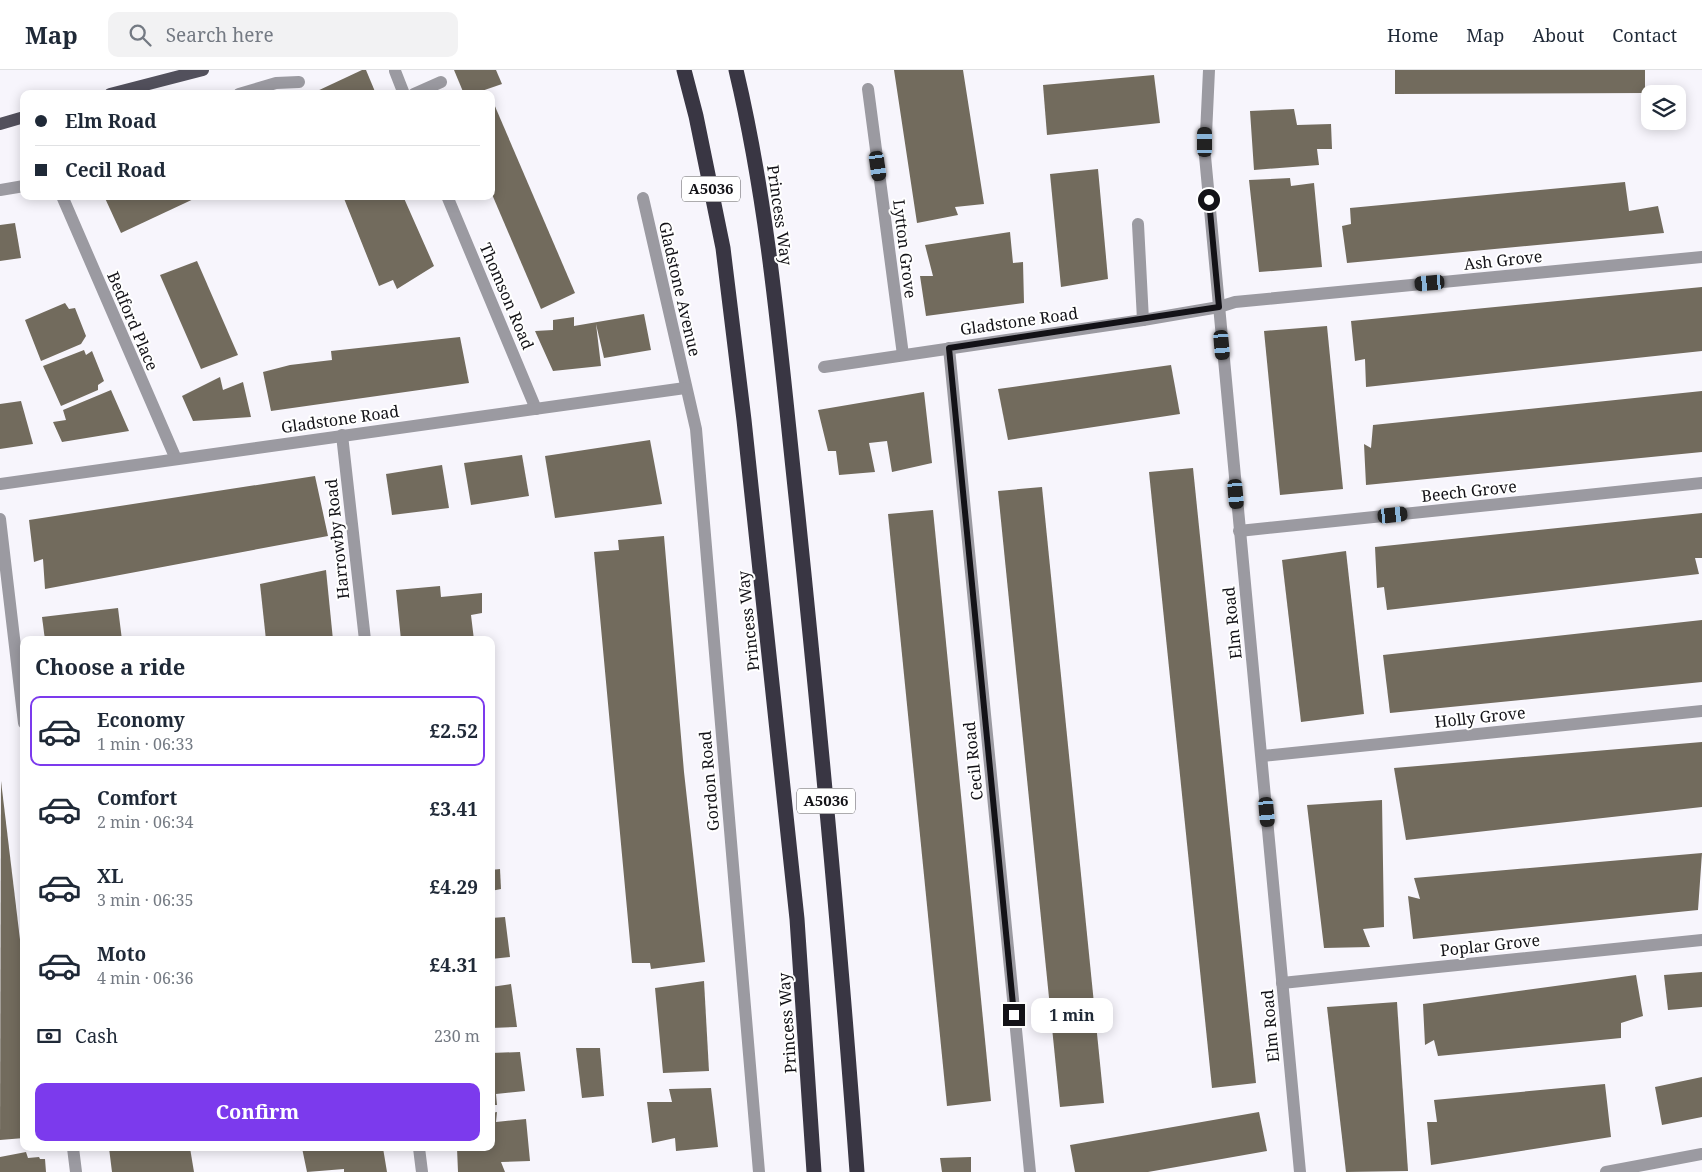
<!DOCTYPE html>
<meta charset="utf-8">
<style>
body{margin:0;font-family:"Noto Serif",serif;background:#f2f2f3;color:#1f2937;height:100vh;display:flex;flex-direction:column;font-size:19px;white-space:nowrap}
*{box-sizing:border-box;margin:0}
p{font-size:16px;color:#747a83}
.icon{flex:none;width:28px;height:28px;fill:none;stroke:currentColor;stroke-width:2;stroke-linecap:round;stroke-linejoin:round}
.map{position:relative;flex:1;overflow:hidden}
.sheet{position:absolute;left:20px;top:566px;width:475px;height:515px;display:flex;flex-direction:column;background:#fff;border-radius:10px;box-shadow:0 2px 12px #0003}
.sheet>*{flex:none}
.hud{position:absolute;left:20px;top:20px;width:475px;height:110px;border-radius:10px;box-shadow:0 2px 12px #0003;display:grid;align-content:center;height:110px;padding:0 15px;background:#fff}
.buttons{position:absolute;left:1641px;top:15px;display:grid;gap:10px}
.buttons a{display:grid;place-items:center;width:45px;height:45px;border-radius:10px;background:#fff;box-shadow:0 2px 12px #0003;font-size:25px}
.end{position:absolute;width:22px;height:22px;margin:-11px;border:6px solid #131217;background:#fff;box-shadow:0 0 0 2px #fff}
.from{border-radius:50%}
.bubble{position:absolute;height:35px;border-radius:10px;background:#fff;box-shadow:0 2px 12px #0003;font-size:16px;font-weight:700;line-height:35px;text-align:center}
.car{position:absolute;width:15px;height:30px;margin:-15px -8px;border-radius:6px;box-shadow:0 0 4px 1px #0007;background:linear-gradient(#222 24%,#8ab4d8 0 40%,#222 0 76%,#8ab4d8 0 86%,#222 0)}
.hud b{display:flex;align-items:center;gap:18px;height:48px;font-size:19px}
.hud b+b{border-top:1px solid #e0e1e3}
.hud i{width:12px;height:12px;background:#1f2937}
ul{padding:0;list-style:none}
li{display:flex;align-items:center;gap:15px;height:70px;margin:0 10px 8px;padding:0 5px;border:2px solid transparent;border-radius:10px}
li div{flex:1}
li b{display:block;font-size:19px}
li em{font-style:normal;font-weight:700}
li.on{border-color:#7c3aed}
li>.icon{width:45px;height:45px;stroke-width:1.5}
h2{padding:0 15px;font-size:22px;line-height:60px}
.pay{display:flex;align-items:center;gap:12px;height:55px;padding:0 15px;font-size:19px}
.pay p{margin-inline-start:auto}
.cta{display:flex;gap:10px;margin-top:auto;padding:10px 15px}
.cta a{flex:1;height:58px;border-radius:10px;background:#7c3aed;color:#fff;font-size:20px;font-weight:700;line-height:58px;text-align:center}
header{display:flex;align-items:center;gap:30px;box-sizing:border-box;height:70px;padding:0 25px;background:#fff;border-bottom:1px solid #e0e1e3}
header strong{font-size:24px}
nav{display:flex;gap:28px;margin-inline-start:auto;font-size:18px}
.search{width:350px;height:45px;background:#f2f2f3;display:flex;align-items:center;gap:12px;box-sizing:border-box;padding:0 18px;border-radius:10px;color:#747a83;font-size:19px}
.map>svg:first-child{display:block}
.building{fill:#726b5d}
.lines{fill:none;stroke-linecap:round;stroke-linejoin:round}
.minor{stroke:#9b9aa1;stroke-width:12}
.major{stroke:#52505c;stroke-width:12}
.highway{stroke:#393643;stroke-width:15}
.route{stroke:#131217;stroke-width:6}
.labels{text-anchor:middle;stroke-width:4;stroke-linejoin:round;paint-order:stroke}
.shield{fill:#fff;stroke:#5a595d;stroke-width:1}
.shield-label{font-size:15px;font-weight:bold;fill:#131217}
.street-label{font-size:16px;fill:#131217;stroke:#fff}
</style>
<header>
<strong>Map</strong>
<div class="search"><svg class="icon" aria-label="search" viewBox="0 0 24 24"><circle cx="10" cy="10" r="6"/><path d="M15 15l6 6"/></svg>Search here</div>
<nav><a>Home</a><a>Map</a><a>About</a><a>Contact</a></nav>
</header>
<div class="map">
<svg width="1702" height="1102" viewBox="0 0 1702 1102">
<rect width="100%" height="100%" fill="#f7f5fc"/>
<!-- building -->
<g class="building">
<path d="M362 0H366L376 24H316L315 22Z"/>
<path d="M454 0H496L502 14 473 24H464Z"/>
<path d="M894 0H963L984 134 955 137 958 145 917 153Z"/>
<path d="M1395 0H1645V23L1395 24Z"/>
<path d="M1154 5 1160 53 1047 65 1043 15Z"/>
<path d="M491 27 575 223 541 239 491 122Z"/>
<path d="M1294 39 1297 55 1331 54 1332 79H1317L1319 95 1254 100 1250 41Z"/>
<path d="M1098 99 1108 209 1061 217 1050 104Z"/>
<path d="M1290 108 1291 116 1314 113 1322 197 1259 202 1249 110Z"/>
<path d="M1625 112 1629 141 1658 136 1664 163 1347 193 1342 156 1351 154 1350 138Z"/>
<path d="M104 126H200L121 163Z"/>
<path d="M343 126H403L434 196 397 219 393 210 379 216Z"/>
<path d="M15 153 21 188 0 191V155Z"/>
<path d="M1010 162 1013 193 1023 192 1024 233 926 246 920 206H933L925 175Z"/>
<path d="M197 191 238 285 201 299 160 205Z"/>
<path d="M1702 217V281L1366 317 1365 289 1355 291 1351 251Z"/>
<path d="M65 233 69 239 75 238 86 266 81 274 41 291 25 250Z"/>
<path d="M644 244 651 280 604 288 596 254 601 296 553 301 535 261 553 260V250L574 247V256Z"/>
<path d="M1327 256 1343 419 1280 425 1264 261Z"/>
<path d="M460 267 469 313 271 341 263 302 290 295 332 290 331 281Z"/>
<path d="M84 280 86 285 92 281 104 311 98 315V320L61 336 43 296Z"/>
<path d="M1171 295 1180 344 1008 370 998 319Z"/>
<path d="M220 307 223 320 243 312 251 347 193 351 182 326Z"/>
<path d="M111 320 129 361 62 372 53 352 66 350 63 340Z"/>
<path d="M1702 321V382L1366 415 1364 374 1371 378 1373 355Z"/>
<path d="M924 322 932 393 892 402 887 371 869 373 875 402 839 405 836 381H828L818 340Z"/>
<path d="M21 331 33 374 0 379V334Z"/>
<path d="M650 370 662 434 555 448 545 386Z"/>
<path d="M522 385 529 426 471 435 464 393Z"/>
<path d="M442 395 449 438 392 445 386 404Z"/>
<path d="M1193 398 1256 1013 1212 1018 1149 402Z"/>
<path d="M315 406 328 466 45 519 43 489 34 492 29 450Z"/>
<path d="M1042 417 1104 1033 1060 1037 998 421Z"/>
<path d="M933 440 991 1031 947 1036 888 444Z"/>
<path d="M1702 443V488H1695L1699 504 1387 540 1384 517 1377 518 1375 477Z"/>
<path d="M664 466 684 702 705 892 651 899 650 893H632L594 482 619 480 618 470Z"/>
<path d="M1346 481 1364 644 1301 652 1282 490Z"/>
<path d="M326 500 333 570H266L260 514Z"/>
<path d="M440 516 441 527 482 523V543L471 545 474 570H401L396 520Z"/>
<path d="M118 538 122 570H45L42 547Z"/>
<path d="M1702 550V612L1390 643 1383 585Z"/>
<path d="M1702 672V737L1406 770 1394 698Z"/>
<path d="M1 711 24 903V1068L0 1070Z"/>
<path d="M1382 730 1384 857 1363 859 1370 877 1324 878 1307 735Z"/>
<path d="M1702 783 1698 840 1413 869 1408 826 1420 829 1414 808Z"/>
<path d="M500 799 501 819 491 821V800Z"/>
<path d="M505 847 510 887 491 889V848Z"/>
<path d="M1702 902V937L1668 940 1664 905Z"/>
<path d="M1636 905 1643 946 1621 953V968L1438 986 1434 970 1425 975 1423 934Z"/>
<path d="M704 911 709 1001 663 1003 655 918Z"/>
<path d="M511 914 517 957 491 958V917Z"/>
<path d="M1397 932 1408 1101 1346 1102 1327 937Z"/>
<path d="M576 978H600L604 1026 582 1028Z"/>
<path d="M520 982 525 1021 496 1024 497 1035H491V983Z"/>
<path d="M1702 1007V1047L1662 1055 1655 1017Z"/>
<path d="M1605 1014 1611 1067 1431 1095 1427 1052H1437L1434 1030Z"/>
<path d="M711 1018 718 1077 676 1081 675 1068 652 1073 647 1032H672L669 1019Z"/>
<path d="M497 1042 496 1052 526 1049 530 1091 501 1092 505 1102H458L457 1078H491V1043Z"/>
<path d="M1259 1042 1267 1081 1148 1102H1075L1070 1075Z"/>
<path d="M109 1078H190L194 1102H112Z"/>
<path d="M302 1078H383L387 1102H344V1099L307 1102Z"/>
<path d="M26 1082 28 1088 39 1087 40 1089H45L46 1102H0V1087Z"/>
<path d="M971 1087V1102H942L940 1088Z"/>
</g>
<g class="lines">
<!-- minor -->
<g class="minor">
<path d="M1209 0 1205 86 1300 1102"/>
<path d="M395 1 404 24"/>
<path d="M868 19 903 285"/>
<path d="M239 24 276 13 299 12"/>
<path d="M414 24 441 12"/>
<path d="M0 120 24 116"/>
<path d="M62 126 176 389"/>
<path d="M447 126 536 339"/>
<path d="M643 128 696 359 759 1102"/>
<path d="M1138 154 1143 250"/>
<path d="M949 278 1030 1102"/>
<path d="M824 297 1143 250 1219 237 1235 232 1702 187"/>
<path d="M342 365 365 570"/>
<path d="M0 414 685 318"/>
<path d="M0 449 24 653"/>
<path d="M1239 461 1702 413"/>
<path d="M1262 686 1702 641"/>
<path d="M1282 913 1702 870"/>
<path d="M73 1078 76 1102"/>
<path d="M419 1078 422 1102"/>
<path d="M1606 1102 1702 1084"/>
</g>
<!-- major -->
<g class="major">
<path d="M110 24 203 0"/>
<path d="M0 54 24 47"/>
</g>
<!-- highway -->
<g class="highway">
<path d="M684 0 696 46 723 178 744 350 797 849 814 1102"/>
<path d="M736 0C770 143 781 290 797 436 820 658 841 880 857 1102"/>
</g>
</g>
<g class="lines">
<!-- route -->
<path class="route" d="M1014 945 949 278 1219 237 1209 130"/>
</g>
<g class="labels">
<!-- shield labels -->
<g class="shield">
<rect x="682" y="106.5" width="58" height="25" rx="4"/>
<rect x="797" y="718.5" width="58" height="25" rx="4"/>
</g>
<g class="shield-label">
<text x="711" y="124">A5036</text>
<text x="826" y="736">A5036</text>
</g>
<!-- street labels -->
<g class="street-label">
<text transform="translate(780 145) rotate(82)" y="6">Princess Way</text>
<text transform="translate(905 179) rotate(83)" y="6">Lytton Grove</text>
<text transform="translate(1503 190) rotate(-6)" y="6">Ash Grove</text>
<text transform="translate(680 219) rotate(77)" y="6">Gladstone Avenue</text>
<text transform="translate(507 226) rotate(67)" y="6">Thomson Road</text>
<text transform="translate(133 251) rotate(67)" y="6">Bedford Place</text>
<text transform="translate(1019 251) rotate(-8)" y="6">Gladstone Road</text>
<text transform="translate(340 349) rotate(-8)" y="6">Gladstone Road</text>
<text transform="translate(1469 421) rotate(-6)" y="6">Beech Grove</text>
<text transform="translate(337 469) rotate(-96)" y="6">Harrowby Road</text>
<text transform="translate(748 551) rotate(-96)" y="6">Princess Way</text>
<text transform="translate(1232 553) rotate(-96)" y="6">Elm Road</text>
<text transform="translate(1480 647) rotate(-6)" y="6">Holly Grove</text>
<text transform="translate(973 691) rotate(-96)" y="6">Cecil Road</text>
<text transform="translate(709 711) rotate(-95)" y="6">Gordon Road</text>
<text transform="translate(1490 875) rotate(-6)" y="6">Poplar Grove</text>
<text transform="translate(787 953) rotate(-94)" y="6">Princess Way</text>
<text transform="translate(1270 956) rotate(-95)" y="6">Elm Road</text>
</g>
</g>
</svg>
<div class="buttons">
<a><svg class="icon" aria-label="layers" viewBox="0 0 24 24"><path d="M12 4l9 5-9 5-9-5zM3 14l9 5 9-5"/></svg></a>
</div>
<i class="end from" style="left:1209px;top:130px"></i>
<i class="end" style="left:1014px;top:945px"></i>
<div class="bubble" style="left:1031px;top:928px;width:82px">1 min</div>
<i class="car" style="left:1205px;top:72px;rotate:0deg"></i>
<i class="car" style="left:878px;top:96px;rotate:172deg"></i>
<i class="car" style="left:1430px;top:213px;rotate:265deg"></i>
<i class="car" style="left:1222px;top:275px;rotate:175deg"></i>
<i class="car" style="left:1236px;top:424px;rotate:175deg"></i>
<i class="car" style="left:1393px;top:445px;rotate:84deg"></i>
<i class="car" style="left:1267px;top:742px;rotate:175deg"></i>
<div class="hud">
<b><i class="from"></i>Elm Road</b>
<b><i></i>Cecil Road</b>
</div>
<section class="sheet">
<h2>Choose a ride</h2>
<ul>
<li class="on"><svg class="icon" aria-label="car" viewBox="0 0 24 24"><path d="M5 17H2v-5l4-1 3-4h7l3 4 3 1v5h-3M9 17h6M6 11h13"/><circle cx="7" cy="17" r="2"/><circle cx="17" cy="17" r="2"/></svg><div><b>Economy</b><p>1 min · 06:33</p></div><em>£2.52</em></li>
<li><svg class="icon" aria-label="car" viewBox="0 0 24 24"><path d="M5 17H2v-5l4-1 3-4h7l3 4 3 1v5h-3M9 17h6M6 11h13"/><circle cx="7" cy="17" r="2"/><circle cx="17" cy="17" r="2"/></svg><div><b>Comfort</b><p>2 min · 06:34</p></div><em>£3.41</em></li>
<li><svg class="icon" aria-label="car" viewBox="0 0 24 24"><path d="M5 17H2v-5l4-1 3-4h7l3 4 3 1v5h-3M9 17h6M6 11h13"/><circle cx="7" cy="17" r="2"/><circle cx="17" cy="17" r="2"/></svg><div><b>XL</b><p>3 min · 06:35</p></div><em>£4.29</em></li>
<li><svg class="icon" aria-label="car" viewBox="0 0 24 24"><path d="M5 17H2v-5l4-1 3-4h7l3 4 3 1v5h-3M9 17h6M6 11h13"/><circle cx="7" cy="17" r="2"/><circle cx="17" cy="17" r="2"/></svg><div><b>Moto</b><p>4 min · 06:36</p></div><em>£4.31</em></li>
</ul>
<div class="pay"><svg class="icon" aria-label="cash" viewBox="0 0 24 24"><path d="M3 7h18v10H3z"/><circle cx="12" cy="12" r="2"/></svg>Cash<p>230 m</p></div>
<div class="cta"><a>Confirm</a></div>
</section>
</div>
